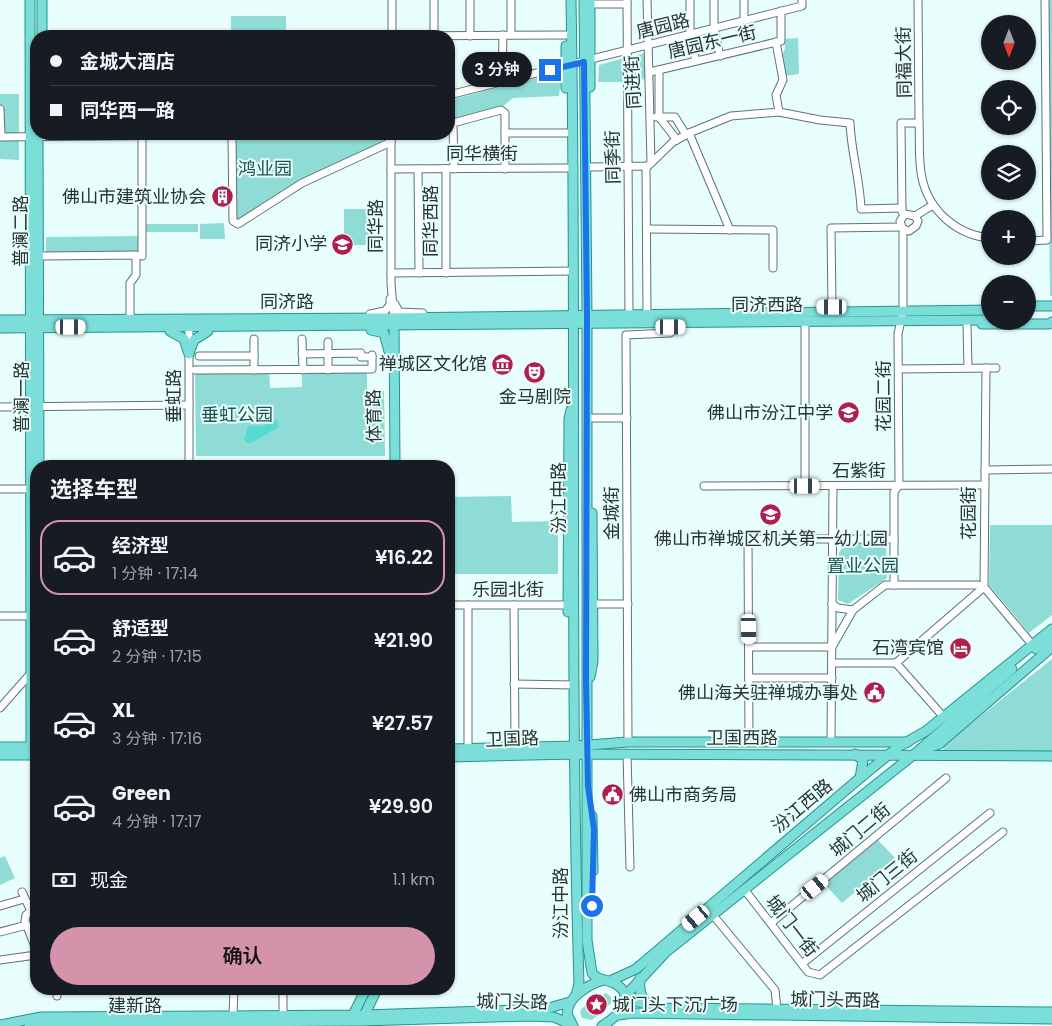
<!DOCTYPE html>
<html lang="zh">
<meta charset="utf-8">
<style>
body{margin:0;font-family:Poppins,"Noto Sans SC",sans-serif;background:#20242c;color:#f1f3f6;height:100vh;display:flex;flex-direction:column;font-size:19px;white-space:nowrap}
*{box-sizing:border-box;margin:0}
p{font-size:16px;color:#9ea1a6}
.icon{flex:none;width:28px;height:28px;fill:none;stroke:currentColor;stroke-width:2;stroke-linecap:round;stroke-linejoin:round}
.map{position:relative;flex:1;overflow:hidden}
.panel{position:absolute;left:30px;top:460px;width:425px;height:535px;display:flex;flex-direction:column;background:#171b24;border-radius:20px;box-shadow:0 1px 4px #0004}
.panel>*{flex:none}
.hud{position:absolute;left:30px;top:30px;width:425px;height:110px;border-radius:20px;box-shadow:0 1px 4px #0004;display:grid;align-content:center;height:110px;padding:0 20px;background:#171b24}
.needle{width:32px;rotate:180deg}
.controls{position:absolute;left:981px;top:15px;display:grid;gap:10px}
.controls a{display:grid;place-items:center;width:55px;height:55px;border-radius:50%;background:#171b24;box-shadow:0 1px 4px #0004;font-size:25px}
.end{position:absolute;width:22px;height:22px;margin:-11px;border:6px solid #1a73e8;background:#fff;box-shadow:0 0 0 2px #fff}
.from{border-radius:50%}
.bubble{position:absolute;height:35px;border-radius:18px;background:#171b24;box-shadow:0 1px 4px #0004;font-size:16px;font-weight:600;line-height:35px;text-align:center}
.car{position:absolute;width:15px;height:30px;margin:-15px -8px;border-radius:6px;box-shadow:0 0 4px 1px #0007;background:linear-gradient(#fff 24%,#345 0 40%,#fff 0 76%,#345 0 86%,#fff 0)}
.hud b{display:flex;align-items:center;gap:18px;height:48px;font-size:19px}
.hud b+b{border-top:1px solid #363941}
.hud i{width:12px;height:12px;background:#f1f3f6}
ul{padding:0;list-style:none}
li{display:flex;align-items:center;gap:15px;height:75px;margin:0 10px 8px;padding:0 10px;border:2px solid transparent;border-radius:20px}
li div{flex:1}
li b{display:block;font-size:19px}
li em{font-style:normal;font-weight:600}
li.current{border-color:#d493aa}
li>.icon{width:45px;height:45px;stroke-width:1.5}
h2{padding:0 20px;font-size:22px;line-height:60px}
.pay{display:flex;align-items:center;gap:12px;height:55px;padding:0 20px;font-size:19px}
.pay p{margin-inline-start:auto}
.cta{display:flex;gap:10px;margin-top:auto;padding:10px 20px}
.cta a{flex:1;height:58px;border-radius:30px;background:#d493aa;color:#111;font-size:20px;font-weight:600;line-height:58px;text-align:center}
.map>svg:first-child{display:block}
.green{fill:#8fdcd6}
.water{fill:#58dad2}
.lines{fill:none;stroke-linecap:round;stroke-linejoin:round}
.minor-casing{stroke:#5b7471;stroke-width:9}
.major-casing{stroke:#25948e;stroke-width:11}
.minor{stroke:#fff;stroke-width:7}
.major{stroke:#7bded9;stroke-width:9}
.route{stroke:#1a73e8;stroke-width:6}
.labels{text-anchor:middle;stroke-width:4;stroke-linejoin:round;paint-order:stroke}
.street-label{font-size:18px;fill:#293332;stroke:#e8fefc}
.park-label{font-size:18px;fill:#19524e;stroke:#e8fefc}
.poi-label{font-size:18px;fill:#293332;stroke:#e8fefc;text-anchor:end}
</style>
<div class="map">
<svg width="1052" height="1026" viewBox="0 0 1052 1026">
<rect width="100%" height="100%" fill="#e8fefc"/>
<!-- green -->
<g class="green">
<path d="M1047 0H1052V296H1050Z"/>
<rect x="231" y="16" width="55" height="20"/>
<path d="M798 38 799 74 785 76 782 56 785 48 784 39Z"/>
<path d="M645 53V79L630 81V57Z"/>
<path d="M624 58V82H598L599 65Z"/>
<path d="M555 73 561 78 559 96 513 98 503 106 449 121V100Z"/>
<path d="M0 94H19V160L0 159Z"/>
<path d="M322 134H387L385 139 372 147 301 181 241 222 236 220 235 142 238 140H302Z"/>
<rect x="344" y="209" width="25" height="36"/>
<path d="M224 223 225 239H200V224Z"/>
<rect x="144" y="224" width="54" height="8"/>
<path d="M141 236V253L46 254V237Z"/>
<path d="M195 372H269L270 388 302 387V372H367V391H384L385 456H196Z"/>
<path d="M511 496 512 522 558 521V574H449V497Z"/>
<path d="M990 525H1052V615L1029 633 989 585Z"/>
<path d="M847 541H886L887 578 848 604 838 600 839 553Z"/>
<path d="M1052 659V752H944L943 746Z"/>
<path d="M877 839 895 858 842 903 823 882Z"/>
<path d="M5 856 15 878 0 885V858Z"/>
<path d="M606 993 611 997V1003L592 1020 582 1018 580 1012 582 1008Z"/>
</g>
<!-- water -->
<path class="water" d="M277 419 279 427 251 443H247L244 440 248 426H263Z"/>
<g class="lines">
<defs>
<g id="minor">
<path d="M392 0V36"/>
<path d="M511 0V35"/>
<path d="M627 0 629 314"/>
<path d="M647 0 651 163"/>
<path d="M690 0V35L696 61"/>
<path d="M714 0V29L720 56"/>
<path d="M590 4H627"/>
<path d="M744 21V0"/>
<path d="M399 36 566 35"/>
<path d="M434 36V0"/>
<path d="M470 36V0"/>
<path d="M776 42 783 80 776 95 779 112"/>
<path d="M659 70V117H675L686 135"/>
<path d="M650 72 781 41V11"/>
<path d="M502 82 503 35"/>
<path d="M449 95 802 6V0"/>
<path d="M0 109 1 135"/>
<path d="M656 117H659L677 140"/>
<path d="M919 123C920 140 918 161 922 178 929 211 957 235 990 238"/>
<path d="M505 133H567"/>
<path d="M689 133 730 230"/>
<path d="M391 134V284L394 318"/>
<path d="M142 135V256"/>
<path d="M232 135 233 221 238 224 302 183 391 142"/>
<path d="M0 137 304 134"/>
<path d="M646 166 647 314"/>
<path d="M589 167 648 166 673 142 689 133 731 116 779 112 820 120 850 123C851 152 860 179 861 209L902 208"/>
<path d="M391 169 574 168"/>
<path d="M418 169 419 273"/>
<path d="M446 169V273"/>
<path d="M454 169 453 123 501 110 505 113V169"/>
<path d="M902 212 901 123H919L918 0"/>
<path d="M915 216 933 205"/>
<path d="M647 229 773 230V268"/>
<path d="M1028 241 1047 240 1045 0"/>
<path d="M43 256 136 255V275L130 283V315"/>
<path d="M391 273 574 271"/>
<path d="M395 304 399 312 423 313"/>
<path d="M832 307 831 228 901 227"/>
<path d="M370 314 385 311 390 305V299"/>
<path d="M967 325 968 368"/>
<path d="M805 326V486"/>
<path d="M189 327V466"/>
<path d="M254 339V370"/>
<path d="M302 339 303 370"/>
<path d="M328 342V370"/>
<path d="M302 354 361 353V357H372"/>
<path d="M199 356H254"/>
<path d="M986 368 984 587 1030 642"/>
<path d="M899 369 996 368"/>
<path d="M195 370 372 369V355"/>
<path d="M0 407 189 405"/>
<path d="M591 418H627"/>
<path d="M985 470 1052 469"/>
<path d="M899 485 898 334 903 311V229L900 221 905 214 915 216 918 221 916 226 909 231 903 229"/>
<path d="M704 486 985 485"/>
<path d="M0 489H36"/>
<path d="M894 585V492L899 485"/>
<path d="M593 604H628"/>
<path d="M832 604 838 608 853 610"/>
<path d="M449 605H568"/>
<path d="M468 605V749"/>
<path d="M514 605 515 748"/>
<path d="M0 616H36"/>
<path d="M749 647H832"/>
<path d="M832 647 853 610 885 585H978L984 587"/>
<path d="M832 663H896L984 587"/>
<path d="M896 663 941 714"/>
<path d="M749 678H832"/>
<path d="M514 684 574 685"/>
<path d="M0 708 31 673"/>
<path d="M749 741 748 539H894"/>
<path d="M831 741 833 486"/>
<path d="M628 742 626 335 670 333 671 327"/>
<path d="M627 754 630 867"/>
<path d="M744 889 808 972 820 975 1003 832"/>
<path d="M22 892 31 911 36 910"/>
<path d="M0 906 24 899"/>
<path d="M31 911 26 915 25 921 36 949"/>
<path d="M712 914 775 990 777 1009"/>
<path d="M771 923 946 778"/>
<path d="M0 932 27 925"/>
<path d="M0 960 36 955"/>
<path d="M803 963 990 813"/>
<path d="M57 989V996"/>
<path d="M283 989V1015"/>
<path d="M233 1015 234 989"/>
<path d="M114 1016 115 989"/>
</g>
<g id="major">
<path d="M30 0 31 747 34 755"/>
<path d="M42 0V36"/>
<path d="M571 0C577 328 569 657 579 984L576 995"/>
<path d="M584 0 587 315V940L592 973C598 981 606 979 614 983 639 996 617 1017 602 1026"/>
<path d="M590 3V87"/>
<path d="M566 46V88"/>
<path d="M38 134 39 466"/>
<path d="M1028 306H1052"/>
<path d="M394 319 395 466"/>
<path d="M0 320 389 318 990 310"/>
<path d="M982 324H1049L1052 322"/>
<path d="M0 328 990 320"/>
<path d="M371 330 384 333 390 355"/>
<path d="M170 331 184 339 189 354"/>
<path d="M189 353 194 340 208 331"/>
<path d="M568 612 569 419 571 410"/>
<path d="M1036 649 1052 638"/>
<path d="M590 677 593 661 592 513"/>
<path d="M0 747H35"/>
<path d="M449 749 575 746 628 742H908"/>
<path d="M922 750 939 744 1052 647"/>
<path d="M855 754 863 760 860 778"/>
<path d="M0 755H36"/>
<path d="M449 757 576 754 1052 756"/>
<path d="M592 816 593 871"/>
<path d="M640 978C639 990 640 997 649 1005"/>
<path d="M610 981 636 969 860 778 898 747 926 731 1052 629"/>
<path d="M625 996 666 952 917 752 1012 669"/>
<path d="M625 996 635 1001 660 1008 1052 1012"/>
<path d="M619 1015 632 1013 1052 1019"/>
<path d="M363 1018 377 989"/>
<path d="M351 1019 366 989"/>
<path d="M0 1025 41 1017 364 1015 545 1009 570 1002"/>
<path d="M29 1026 43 1023 361 1021 529 1016 554 1017 572 1025"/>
<path d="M573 1026 567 1014C567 997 588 985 603 980"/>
</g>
</defs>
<!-- minor casing -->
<use href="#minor" class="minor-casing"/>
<!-- major casing -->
<use href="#major" class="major-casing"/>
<!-- minor -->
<use href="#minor" class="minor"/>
<!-- major -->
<use href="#major" class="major"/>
</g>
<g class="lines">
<!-- route -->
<path class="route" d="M550 70 584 62 587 315 586 681 588 786 594 829 592 906"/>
</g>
<!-- icons -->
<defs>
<symbol id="building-disc" viewBox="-11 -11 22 22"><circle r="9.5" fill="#b01e4d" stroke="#e8fefc"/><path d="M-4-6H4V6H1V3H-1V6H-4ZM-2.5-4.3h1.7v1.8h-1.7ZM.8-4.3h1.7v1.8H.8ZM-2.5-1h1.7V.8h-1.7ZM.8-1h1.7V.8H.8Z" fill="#fff"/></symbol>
<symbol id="school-disc" viewBox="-11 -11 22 22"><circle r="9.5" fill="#b01e4d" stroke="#e8fefc"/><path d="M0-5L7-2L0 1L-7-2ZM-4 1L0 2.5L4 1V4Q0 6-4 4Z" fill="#fff"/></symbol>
<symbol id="museum-disc" viewBox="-11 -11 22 22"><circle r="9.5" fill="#b01e4d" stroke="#e8fefc"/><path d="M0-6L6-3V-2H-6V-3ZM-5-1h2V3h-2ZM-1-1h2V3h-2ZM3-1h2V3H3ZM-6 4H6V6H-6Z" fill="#fff"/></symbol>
<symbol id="theatre-disc" viewBox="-11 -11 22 22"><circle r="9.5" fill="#b01e4d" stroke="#e8fefc"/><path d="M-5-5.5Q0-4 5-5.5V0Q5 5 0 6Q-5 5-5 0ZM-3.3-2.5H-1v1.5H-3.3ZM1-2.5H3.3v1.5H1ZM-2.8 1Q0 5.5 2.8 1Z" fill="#fff"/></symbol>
<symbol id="hotel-disc" viewBox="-11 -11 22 22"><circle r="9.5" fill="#b01e4d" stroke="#e8fefc"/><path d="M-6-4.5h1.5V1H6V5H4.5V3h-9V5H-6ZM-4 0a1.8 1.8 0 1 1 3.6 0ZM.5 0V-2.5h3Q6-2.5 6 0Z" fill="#fff"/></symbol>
<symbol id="civic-disc" viewBox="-11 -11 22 22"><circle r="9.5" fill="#b01e4d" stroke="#e8fefc"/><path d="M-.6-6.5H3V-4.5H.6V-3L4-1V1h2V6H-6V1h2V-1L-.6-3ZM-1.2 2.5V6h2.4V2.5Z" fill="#fff"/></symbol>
<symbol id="sight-disc" viewBox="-11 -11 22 22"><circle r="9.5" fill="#b01e4d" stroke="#e8fefc"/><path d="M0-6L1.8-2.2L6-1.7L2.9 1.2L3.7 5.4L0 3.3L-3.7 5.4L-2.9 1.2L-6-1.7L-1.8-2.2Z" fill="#fff"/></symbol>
</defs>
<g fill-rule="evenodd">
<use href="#building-disc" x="210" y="184" width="25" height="25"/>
<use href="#school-disc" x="330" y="232" width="25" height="25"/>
<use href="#museum-disc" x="490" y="352" width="25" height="25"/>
<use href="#theatre-disc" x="522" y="360" width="25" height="25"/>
<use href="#school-disc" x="836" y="400" width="25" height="25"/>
<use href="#school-disc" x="758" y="502" width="25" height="25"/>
<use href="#hotel-disc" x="948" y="636" width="25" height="25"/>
<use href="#civic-disc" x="862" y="680" width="25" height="25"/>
<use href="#civic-disc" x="600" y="782" width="25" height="25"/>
<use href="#sight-disc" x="584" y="992" width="25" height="25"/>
</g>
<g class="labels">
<!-- street labels -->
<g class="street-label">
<text transform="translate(663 26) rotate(-14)" y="6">唐园路</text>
<text transform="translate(712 42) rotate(-13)" y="6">唐园东一街</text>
<text transform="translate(904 62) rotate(-91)" y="6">同福大街</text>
<text transform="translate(633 82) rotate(-93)" y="6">同进街</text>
<text x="482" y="160">同华横街</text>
<text transform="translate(613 157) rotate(-91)" y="6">同季街</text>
<text transform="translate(431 221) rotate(-90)" y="6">同华西路</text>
<text transform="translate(376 226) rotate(-90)" y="6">同华路</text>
<text transform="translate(21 231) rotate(-90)" y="6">普澜二路</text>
<text x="287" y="308">同济路</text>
<text x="767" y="311">同济西路</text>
<text transform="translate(174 396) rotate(-90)" y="6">垂虹路</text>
<text transform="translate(884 396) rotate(-90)" y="6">花园二街</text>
<text transform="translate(22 397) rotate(-90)" y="6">普澜一路</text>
<text transform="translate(374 416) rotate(-91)" y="6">体育路</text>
<text x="859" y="477">石紫街</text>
<text transform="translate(559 498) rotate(-90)" y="6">汾江中路</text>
<text transform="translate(612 513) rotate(-90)" y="6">金城街</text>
<text transform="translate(969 513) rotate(-90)" y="6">花园街</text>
<text x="508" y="596">乐园北街</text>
<text x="742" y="744">卫国西路</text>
<text transform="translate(512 739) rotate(-2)" y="6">卫国路</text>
<text transform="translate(802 806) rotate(-40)" y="6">汾江西路</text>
<text transform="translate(860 830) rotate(-40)" y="6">城门二街</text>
<text transform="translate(887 876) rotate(-39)" y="6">城门三街</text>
<text transform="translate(561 903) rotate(-90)" y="6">汾江中路</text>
<text transform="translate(792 926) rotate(52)" y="6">城门一街</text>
<text transform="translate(835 1000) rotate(1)" y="6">城门头西路</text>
<text transform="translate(512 1002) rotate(1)" y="6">城门头路</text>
<text x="135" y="1012">建新路</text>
</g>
<!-- park labels -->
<g class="park-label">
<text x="265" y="175">鸿业园</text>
<text x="237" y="421">垂虹公园</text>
<text x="863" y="572">置业公园</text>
</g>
<!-- poi labels -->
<g class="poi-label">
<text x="206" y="203">佛山市建筑业协会</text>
<text x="327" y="250">同济小学</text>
<text x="487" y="370">禅城区文化馆</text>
<text x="535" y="403" text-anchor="middle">金马剧院</text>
<text x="833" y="419">佛山市汾江中学</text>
<text x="771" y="545" text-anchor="middle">佛山市禅城区机关第一幼儿园</text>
<text x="944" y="654">石湾宾馆</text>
<text x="858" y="699">佛山海关驻禅城办事处</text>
<text x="629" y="801" text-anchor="start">佛山市商务局</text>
<text x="612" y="1011" text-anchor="start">城门头下沉广场</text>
</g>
</g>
</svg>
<div class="controls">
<a><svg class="needle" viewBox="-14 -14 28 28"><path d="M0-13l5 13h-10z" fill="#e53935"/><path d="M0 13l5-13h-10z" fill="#9ea1a6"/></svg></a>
<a><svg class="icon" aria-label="locate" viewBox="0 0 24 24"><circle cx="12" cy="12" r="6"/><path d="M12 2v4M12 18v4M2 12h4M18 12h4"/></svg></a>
<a><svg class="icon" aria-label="layers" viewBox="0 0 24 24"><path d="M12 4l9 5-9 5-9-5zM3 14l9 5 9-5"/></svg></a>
<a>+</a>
<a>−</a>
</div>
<i class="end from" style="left:592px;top:906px"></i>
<i class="end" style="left:550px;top:70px"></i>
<div class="bubble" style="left:462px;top:52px;width:70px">3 分钟</div>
<i class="car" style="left:832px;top:307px;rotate:270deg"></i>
<i class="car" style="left:71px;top:327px;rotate:90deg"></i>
<i class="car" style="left:671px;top:327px;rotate:90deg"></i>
<i class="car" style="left:805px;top:486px;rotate:90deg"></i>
<i class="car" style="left:749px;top:629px;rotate:179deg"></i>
<i class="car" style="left:815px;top:887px;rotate:51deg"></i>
<i class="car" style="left:696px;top:918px;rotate:230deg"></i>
<div class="hud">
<b><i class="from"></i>金城大酒店</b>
<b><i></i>同华西一路</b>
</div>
<section class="panel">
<h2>选择车型</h2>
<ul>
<li class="current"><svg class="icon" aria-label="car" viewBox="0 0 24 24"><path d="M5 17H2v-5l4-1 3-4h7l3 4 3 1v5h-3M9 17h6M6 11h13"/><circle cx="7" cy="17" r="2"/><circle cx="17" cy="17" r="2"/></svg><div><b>经济型</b><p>1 分钟 · 17:14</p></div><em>¥16.22</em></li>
<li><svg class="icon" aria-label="car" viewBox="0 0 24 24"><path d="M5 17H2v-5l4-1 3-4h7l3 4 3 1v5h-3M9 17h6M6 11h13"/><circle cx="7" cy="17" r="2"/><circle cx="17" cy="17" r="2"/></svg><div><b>舒适型</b><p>2 分钟 · 17:15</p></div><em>¥21.90</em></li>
<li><svg class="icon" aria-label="car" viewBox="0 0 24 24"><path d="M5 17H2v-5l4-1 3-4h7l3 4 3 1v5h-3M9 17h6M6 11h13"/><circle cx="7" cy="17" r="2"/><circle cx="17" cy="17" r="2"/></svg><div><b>XL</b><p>3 分钟 · 17:16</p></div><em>¥27.57</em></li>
<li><svg class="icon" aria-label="car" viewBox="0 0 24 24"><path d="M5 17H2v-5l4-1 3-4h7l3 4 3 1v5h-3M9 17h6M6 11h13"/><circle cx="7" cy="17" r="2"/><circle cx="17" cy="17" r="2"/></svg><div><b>Green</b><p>4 分钟 · 17:17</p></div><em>¥29.90</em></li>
</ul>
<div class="pay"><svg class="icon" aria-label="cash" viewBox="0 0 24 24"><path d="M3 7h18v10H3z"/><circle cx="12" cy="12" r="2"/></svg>现金<p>1.1 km</p></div>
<div class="cta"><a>确认</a></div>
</section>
</div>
